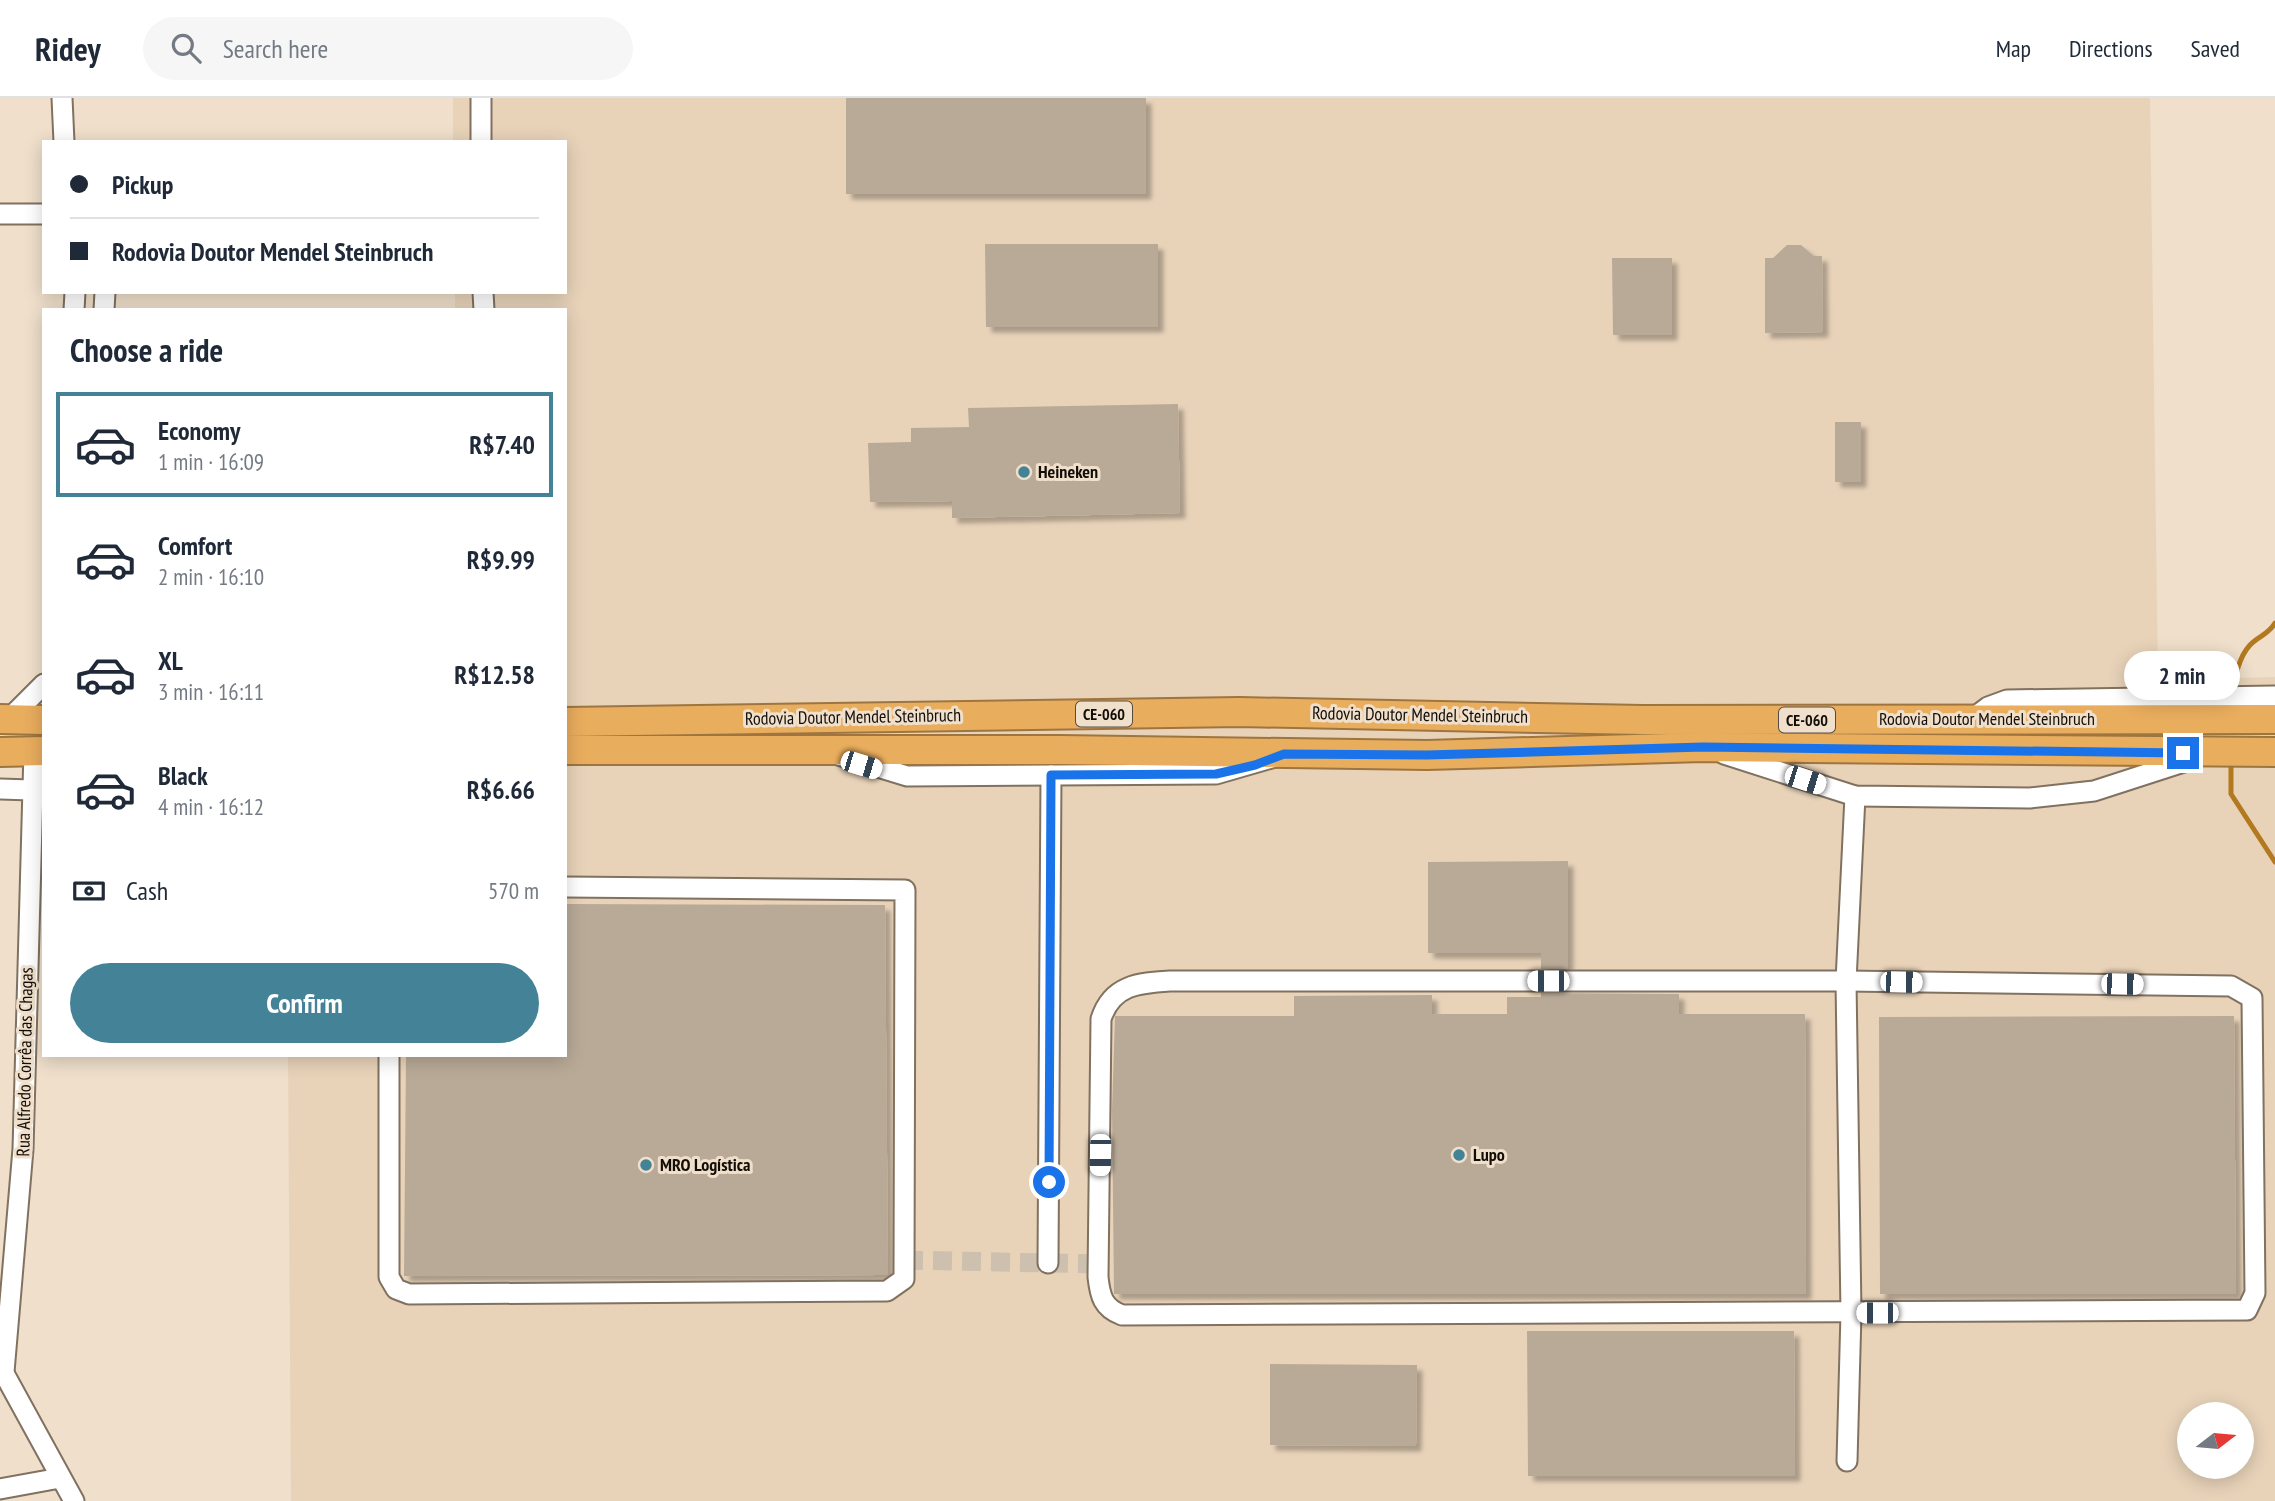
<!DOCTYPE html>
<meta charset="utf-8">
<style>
body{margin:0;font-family:"PT Sans Narrow",sans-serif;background:#f6f6f7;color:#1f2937;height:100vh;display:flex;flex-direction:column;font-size:26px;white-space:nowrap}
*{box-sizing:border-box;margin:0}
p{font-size:23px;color:#747a83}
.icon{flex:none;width:38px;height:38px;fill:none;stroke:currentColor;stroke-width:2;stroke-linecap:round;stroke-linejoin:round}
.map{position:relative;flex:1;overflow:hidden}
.side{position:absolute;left:42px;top:210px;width:525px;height:749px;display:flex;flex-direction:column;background:#fff;border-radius:0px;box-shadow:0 4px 18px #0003}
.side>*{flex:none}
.guide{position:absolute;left:42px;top:42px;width:525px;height:154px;border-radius:0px;box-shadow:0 4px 18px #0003;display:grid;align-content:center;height:154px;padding:0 28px;background:#fff}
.needle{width:46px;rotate:74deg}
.buttons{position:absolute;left:2177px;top:1304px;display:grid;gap:14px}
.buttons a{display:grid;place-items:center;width:77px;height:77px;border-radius:50%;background:#fff;box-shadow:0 4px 18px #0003;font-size:35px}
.end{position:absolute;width:32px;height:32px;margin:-16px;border:9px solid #1a73e8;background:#fff;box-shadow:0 0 0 4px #fff}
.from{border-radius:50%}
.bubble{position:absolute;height:49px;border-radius:24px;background:#fff;box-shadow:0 4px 18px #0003;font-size:23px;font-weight:600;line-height:49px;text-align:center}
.car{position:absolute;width:21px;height:42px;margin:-21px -10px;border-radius:9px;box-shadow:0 0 5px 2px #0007;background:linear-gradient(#fff 24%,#345 0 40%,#fff 0 76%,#345 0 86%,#fff 0)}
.guide b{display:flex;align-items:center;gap:24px;height:66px;font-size:26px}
.guide b+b{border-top:2px solid #e0e1e3}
.guide i{width:18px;height:18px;background:#1f2937}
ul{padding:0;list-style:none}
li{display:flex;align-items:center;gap:21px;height:105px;margin:0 14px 10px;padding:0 14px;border:4px solid transparent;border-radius:0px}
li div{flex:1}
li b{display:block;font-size:26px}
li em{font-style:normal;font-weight:600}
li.on{border-color:#438297}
li>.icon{width:63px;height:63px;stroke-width:1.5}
h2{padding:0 28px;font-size:32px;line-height:84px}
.pay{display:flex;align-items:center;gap:18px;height:77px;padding:0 28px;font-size:26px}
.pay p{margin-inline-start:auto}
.cta{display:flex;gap:14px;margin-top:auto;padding:14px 28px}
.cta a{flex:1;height:80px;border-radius:42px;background:#438297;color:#fff;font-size:28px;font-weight:600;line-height:80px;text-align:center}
header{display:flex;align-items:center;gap:42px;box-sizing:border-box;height:98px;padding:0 35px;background:#fff;border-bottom:2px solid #e0e1e3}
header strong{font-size:33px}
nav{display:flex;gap:38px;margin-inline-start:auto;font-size:24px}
.search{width:490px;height:63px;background:#f6f6f7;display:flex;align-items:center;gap:18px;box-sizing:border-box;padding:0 24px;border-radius:38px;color:#747a83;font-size:26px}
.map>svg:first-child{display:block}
.built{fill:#e8d3b9;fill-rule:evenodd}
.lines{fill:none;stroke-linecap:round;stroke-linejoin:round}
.stream{stroke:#b3791e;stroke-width:5}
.building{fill:#b9aa97;filter:url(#shadow)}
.minor-tunnel{stroke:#cec0ae;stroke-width:19;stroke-dasharray:19 10;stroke-linecap:butt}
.minor-casing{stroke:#807160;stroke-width:23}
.highway-casing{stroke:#9e7540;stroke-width:32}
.minor{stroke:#fff;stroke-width:19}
.highway{stroke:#e9ad5e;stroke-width:28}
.route{stroke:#1a73e8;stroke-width:9}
.poi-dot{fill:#438297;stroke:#efdfcb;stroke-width:2.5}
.labels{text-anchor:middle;stroke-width:6;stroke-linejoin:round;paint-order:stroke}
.shield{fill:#efdfcb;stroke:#544c42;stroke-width:2}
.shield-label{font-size:16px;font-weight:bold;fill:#120d07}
.poi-label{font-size:18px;font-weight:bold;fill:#120d07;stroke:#efdfcb;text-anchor:start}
.street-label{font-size:18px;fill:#120d07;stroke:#efdfcb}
</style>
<header>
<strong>Ridey</strong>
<div class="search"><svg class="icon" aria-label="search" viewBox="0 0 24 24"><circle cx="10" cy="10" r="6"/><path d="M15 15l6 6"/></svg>Search here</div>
<nav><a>Map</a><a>Directions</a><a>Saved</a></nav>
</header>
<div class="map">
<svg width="2275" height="1403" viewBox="0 0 2275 1403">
<defs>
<filter id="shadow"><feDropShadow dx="5.5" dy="5.5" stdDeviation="2" flood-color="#0004"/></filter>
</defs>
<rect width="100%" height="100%" fill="#efdfcb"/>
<!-- built -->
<path class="built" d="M453 0H2150L2158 582 2275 579V1403H291L288 957H565V212H455V194H565V44H453ZM2189 1316H2242V1368H2189Z"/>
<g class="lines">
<!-- stream -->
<g class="stream">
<path d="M2233 596C2235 580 2238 560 2250 547 2258 538 2268 537 2275 525"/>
<path d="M2231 661V696L2275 764"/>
</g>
</g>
<!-- building -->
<g class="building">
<rect x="846" y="0" width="300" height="96"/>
<path d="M985 146H1158V229H986Z"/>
<path d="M1787 147H1801L1814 158H1822L1823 234 1765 235V160H1773Z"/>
<path d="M1612 160H1672V237H1613Z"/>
<path d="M1178 306 1180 415 952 420V403L870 404 868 345 911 344V330L969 329 968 310Z"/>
<rect x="1835" y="324" width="26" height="60"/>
<path d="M1568 763V871H1541V855H1428V764Z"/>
<path d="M565 806 885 807 888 1177 404 1178 406 957H565Z"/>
<path d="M1541 895 1679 896V916H1805L1806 1196H1114L1112 1012 1115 918H1294V898L1432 897V916H1507V899H1541Z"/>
<path d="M2234 918 2236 1196H1880L1879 919Z"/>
<path d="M1527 1233H1794L1795 1378H1528Z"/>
<path d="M1270 1266 1417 1267 1416 1348 1270 1347Z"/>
</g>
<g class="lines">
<!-- minor-tunnel -->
<path class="minor-tunnel" d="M904 1162 1099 1166"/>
<defs>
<g id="minor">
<path d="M62 0 64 44"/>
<path d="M481 44V0"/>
<path d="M0 116H44"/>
<path d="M483 194 484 212"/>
<path d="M74 212 75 194"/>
<path d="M104 212 105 194"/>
<path d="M9 621 44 586"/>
<path d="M1972 621 1988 609 2007 602 2275 598"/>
<path d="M835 656 907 678 1216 676 1275 659"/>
<path d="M1724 656 1855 698 2030 700 2094 693 2196 660"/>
<path d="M0 691 31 692"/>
<path d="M1170 883H1846L2231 888 2252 900 2255 1195 2247 1212 1122 1217C1103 1210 1100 1198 1098 1179L1101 921C1112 887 1138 885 1170 883Z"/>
<path d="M389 957V1179L396 1191 409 1196 887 1193 904 1181 905 792 565 789"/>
<path d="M1048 1165 1051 677"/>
<path d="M0 1268 74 1403"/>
<path d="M4 1274 23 1051 34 653"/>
<path d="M1847 1363 1851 1215 1846 883 1855 698"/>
<path d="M0 1391 60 1380"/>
</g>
<g id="highway">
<path d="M0 621 44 622"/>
<path d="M565 624 1240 614 1643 622 2275 621"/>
<path d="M565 652H1060L1427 657 1703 649 2275 654"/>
<path d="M0 654 44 653"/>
</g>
</defs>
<!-- minor casing -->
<use href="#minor" class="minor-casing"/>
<!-- highway casing -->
<use href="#highway" class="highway-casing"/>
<!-- minor -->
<use href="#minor" class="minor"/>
<!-- highway -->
<use href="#highway" class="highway"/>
</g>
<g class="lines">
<!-- route -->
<path class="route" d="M1049 1084 1051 677 1216 676 1255 667 1284 656 1427 657 1703 649 2183 655"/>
</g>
<!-- markers -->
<g class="poi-dot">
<circle cx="1024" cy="374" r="7"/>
<circle cx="1459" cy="1057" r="7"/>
<circle cx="646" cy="1067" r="7"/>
</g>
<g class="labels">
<!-- shield labels -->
<g class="shield">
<rect x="1076" y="603.5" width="56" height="25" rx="5"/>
<rect x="1779" y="609.5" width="56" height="25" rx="5"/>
</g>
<g class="shield-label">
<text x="1104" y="622">CE-060</text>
<text x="1807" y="628">CE-060</text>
</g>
<!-- poi labels -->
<g class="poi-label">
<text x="1038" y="380">Heineken</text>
<text x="1473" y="1063">Lupo</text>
<text x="660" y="1073">MRO Logística</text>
</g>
<!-- street labels -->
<g class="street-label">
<text transform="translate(1420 617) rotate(1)" y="6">Rodovia Doutor Mendel Steinbruch</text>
<text transform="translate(853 619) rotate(-1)" y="6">Rodovia Doutor Mendel Steinbruch</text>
<text x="1987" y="627">Rodovia Doutor Mendel Steinbruch</text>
<text transform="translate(25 964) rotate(-89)" y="6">Rua Alfredo Corrêa das Chagas</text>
</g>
</g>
</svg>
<div class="buttons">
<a><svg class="needle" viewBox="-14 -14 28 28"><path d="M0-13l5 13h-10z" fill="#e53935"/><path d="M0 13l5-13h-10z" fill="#747a83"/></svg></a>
</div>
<i class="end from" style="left:1049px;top:1084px"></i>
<i class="end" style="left:2183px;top:655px"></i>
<div class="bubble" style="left:2124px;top:553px;width:116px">2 min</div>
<i class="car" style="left:861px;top:667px;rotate:107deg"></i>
<i class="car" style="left:1805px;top:682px;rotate:108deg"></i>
<i class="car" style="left:1548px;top:883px;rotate:270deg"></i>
<i class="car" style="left:1901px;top:884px;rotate:91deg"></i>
<i class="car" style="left:2122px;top:886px;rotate:91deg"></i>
<i class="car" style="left:1100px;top:1057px;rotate:181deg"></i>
<i class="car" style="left:1877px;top:1215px;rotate:270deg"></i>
<div class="guide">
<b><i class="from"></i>Pickup</b>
<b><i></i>Rodovia Doutor Mendel Steinbruch</b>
</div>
<section class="side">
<h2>Choose a ride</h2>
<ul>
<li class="on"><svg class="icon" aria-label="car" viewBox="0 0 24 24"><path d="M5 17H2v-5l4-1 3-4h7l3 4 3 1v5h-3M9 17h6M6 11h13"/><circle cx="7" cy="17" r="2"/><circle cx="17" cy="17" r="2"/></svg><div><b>Economy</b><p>1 min · 16:09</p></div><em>R$7.40</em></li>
<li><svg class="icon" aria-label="car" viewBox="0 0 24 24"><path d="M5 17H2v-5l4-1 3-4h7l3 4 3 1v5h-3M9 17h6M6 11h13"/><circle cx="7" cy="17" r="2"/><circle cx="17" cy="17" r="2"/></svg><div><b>Comfort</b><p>2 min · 16:10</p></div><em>R$9.99</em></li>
<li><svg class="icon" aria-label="car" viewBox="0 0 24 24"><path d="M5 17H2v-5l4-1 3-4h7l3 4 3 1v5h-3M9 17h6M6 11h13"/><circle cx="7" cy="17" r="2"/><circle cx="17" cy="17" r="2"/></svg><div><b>XL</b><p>3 min · 16:11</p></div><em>R$12.58</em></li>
<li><svg class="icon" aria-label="car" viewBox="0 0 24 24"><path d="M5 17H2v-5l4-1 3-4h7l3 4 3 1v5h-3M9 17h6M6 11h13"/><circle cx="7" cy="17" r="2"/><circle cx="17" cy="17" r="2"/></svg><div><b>Black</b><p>4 min · 16:12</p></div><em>R$6.66</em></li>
</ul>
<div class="pay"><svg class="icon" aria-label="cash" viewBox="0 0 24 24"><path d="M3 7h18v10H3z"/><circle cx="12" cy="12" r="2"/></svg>Cash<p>570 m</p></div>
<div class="cta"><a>Confirm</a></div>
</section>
</div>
